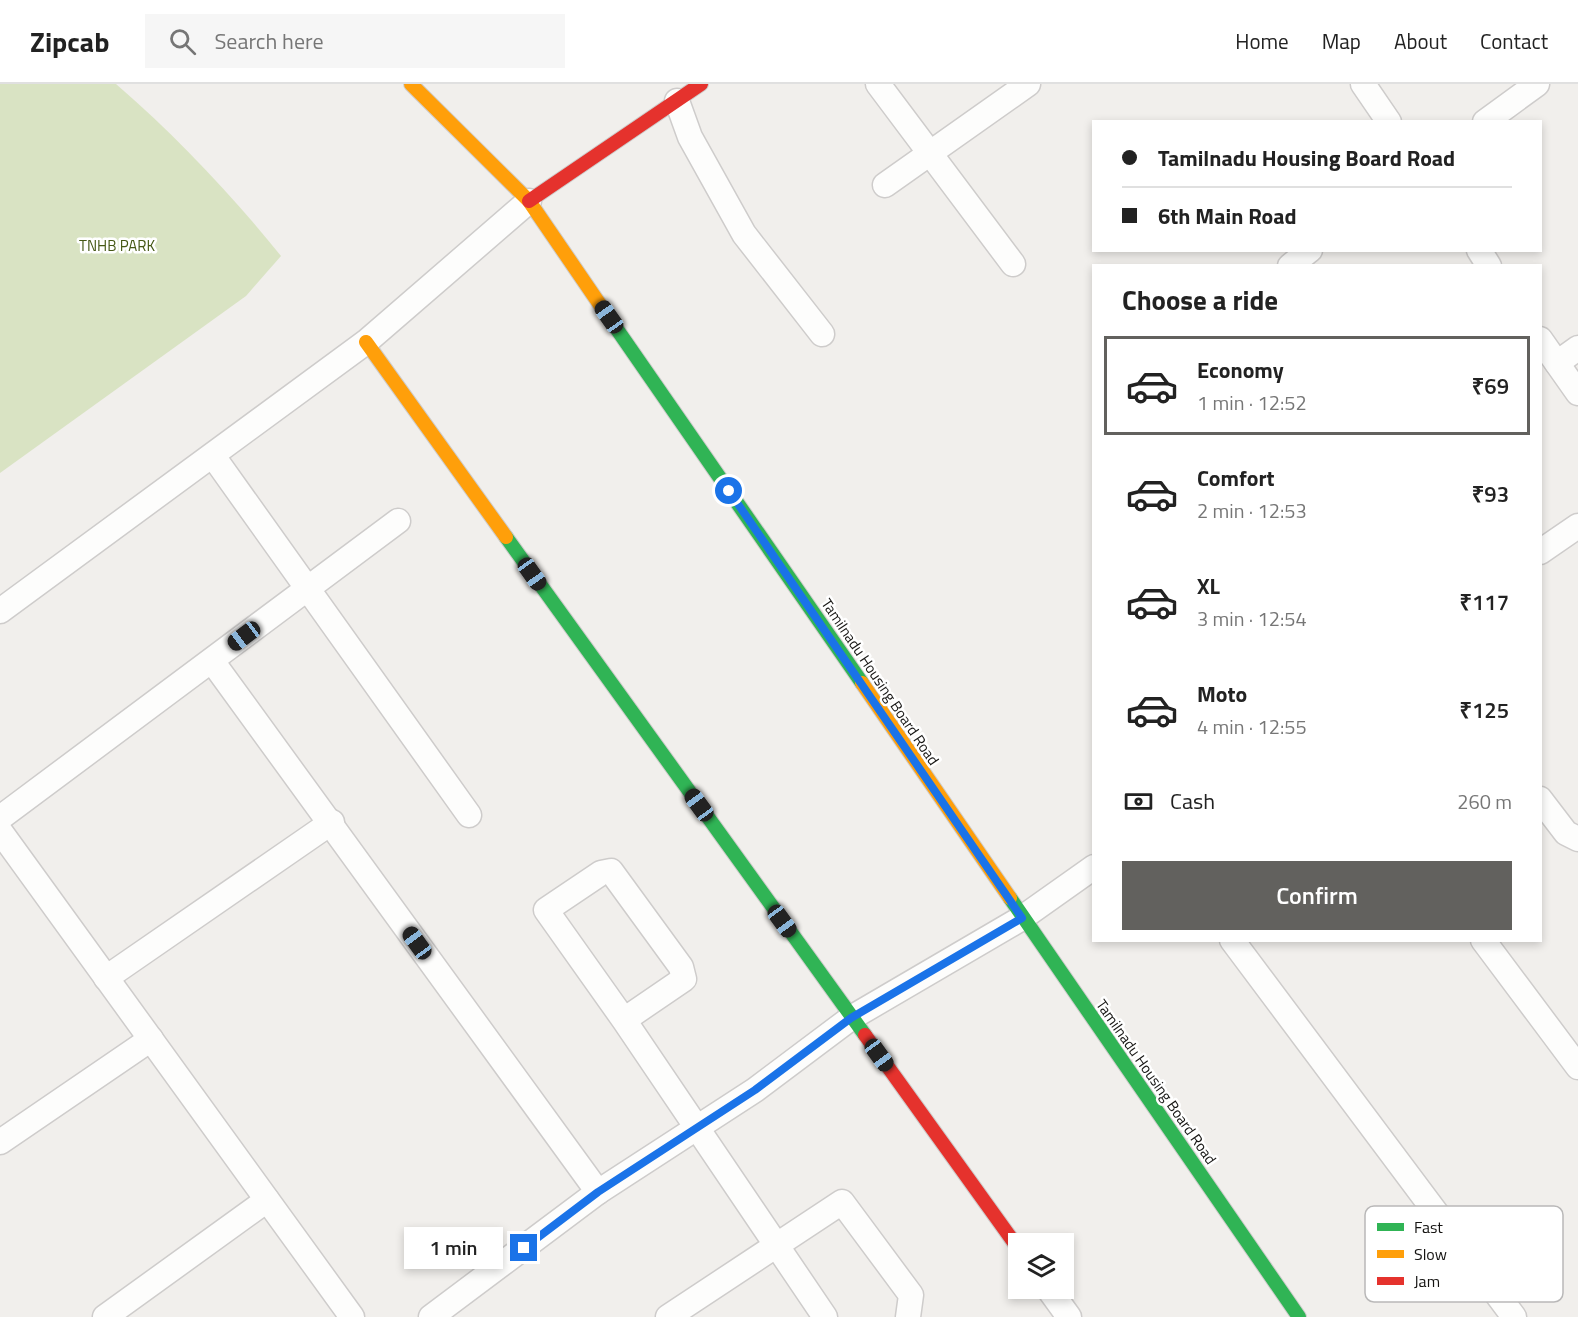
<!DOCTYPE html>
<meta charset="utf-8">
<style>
body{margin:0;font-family:"Titillium Web",sans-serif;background:#f6f6f6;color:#222;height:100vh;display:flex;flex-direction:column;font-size:22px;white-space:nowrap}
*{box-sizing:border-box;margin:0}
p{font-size:20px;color:#767676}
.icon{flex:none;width:33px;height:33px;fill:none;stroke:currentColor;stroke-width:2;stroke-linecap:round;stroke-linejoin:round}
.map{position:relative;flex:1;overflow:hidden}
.drawer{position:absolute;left:1092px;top:180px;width:450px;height:678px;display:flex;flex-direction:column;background:#fff;border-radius:0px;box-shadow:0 3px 9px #0003}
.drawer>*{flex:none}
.top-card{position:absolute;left:1092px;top:36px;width:450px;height:132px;border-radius:0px;box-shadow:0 3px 9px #0003;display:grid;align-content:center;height:132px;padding:0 30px;background:#fff}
.tools{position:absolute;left:1008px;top:1149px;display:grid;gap:12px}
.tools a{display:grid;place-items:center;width:66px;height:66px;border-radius:0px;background:#fff;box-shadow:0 3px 9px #0003;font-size:30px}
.end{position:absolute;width:27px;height:27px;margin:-14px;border:8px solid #1a73e8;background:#fff;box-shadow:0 0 0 3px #fff}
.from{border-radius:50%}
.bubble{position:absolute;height:42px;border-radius:0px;background:#fff;box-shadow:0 3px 9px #0003;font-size:20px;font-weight:600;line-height:42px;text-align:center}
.car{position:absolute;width:18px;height:36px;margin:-18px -9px;border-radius:8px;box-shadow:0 0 4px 2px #0007;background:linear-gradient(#222 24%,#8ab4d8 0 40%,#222 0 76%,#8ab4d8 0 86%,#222 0)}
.top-card b{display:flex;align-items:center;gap:21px;height:57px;font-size:22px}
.top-card b+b{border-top:2px solid #e0e0e0}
.top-card i{width:15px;height:15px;background:#222}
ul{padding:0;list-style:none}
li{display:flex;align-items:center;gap:18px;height:99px;margin:0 12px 9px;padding:0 18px;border:3px solid transparent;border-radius:0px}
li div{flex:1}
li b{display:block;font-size:22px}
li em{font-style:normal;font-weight:600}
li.selected{border-color:#62615e}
li>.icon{width:54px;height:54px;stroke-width:1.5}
h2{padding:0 30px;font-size:27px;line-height:72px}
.pay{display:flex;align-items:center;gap:15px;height:66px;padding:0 30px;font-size:22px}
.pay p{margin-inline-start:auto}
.primary-button{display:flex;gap:12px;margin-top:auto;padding:12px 30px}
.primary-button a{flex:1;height:69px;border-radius:0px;background:#62615e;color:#fff;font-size:24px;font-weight:600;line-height:69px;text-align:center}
header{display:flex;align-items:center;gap:36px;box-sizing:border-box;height:84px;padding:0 30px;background:#fff;border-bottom:2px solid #e0e0e0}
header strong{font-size:28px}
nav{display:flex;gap:33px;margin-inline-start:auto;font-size:21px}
.search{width:420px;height:54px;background:#f6f6f6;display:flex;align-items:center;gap:15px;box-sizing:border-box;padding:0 21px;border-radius:0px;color:#767676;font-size:22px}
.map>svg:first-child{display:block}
.green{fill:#d9e3c3}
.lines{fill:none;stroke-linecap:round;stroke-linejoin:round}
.street-casing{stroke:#cecccb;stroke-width:27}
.fast-casing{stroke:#cecccb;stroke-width:16}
.slow-casing{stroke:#cecccb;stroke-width:16}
.jam-casing{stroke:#cecccb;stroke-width:16}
.street{stroke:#fdfdfc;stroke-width:24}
.fast{stroke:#30b455;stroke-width:14}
.slow{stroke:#ff9f0a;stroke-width:14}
.jam{stroke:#e5322d;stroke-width:14}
.route{stroke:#1a73e8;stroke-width:8}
.labels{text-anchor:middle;stroke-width:5;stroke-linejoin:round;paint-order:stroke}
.park-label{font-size:15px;fill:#455815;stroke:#fff}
.street-label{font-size:15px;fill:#151412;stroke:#fff}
.key{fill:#fff;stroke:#b9b8b8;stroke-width:1.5}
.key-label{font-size:16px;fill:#151412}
</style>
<header>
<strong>Zipcab</strong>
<div class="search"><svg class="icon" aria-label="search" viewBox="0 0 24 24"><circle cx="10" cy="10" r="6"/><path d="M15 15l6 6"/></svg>Search here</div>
<nav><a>Home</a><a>Map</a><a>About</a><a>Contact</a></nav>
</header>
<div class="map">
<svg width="1578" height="1233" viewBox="0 0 1578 1233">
<rect width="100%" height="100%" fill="#f1efec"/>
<!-- green -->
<path class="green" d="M0 0H116C176 52 231 110 281 172L246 212 0 389Z"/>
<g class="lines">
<defs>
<g id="street">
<path d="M878 0 1013 180"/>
<path d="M1363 0 1389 38"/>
<path d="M677 17 690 53 744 150 822 250"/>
<path d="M1485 38 1537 0"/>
<path d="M885 101 1028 0"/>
<path d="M1479 166 1489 182"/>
<path d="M1290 182 1310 166"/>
<path d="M1540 255 1578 309"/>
<path d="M1557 279 1578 264"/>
<path d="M213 372 469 731"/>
<path d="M1540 468 1578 442"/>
<path d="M0 527 366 258 529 117"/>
<path d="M212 577 598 1108"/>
<path d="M1540 715 1566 749 1578 755"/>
<path d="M0 734 398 437"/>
<path d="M0 747 352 1233"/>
<path d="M1232 856 1514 1233"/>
<path d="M1483 856 1578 983"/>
<path d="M106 894 332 738"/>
<path d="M624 936 546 826 601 789 611 787 681 883 684 895 624 936 825 1233"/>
<path d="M0 1058 151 955"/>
<path d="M1048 1204 1069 1233"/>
<path d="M105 1233 267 1116"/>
<path d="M431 1233 598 1108 755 1006 851 934 1022 834 1094 783"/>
<path d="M668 1233 842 1118 911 1211 908 1233"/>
</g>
<g id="fast">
<path d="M605 228 862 599"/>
<path d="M506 453 865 951"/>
<path d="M1010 814 1299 1233"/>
</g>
<g id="slow">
<path d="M411 0 529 117 605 228"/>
<path d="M366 258 506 453"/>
<path d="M862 599 1010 814"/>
</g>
<g id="jam">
<path d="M529 117 701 0"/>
<path d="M865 951 1018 1164"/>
</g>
</defs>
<!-- street casing -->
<use href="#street" class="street-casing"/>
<!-- fast casing -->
<use href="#fast" class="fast-casing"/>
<!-- slow casing -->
<use href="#slow" class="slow-casing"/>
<!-- jam casing -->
<use href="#jam" class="jam-casing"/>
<!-- street -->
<use href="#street" class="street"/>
<!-- fast -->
<use href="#fast" class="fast"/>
<!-- slow -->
<use href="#slow" class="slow"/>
<!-- jam -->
<use href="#jam" class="jam"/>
</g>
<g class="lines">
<!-- route -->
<path class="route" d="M524 1164 598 1108 755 1006 851 934 1022 834 729 407"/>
</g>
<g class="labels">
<!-- park labels -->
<g class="park-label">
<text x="117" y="167">TNHB PARK</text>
</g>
<!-- street labels -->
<g class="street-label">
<text transform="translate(880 598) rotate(56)" y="5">Tamilnadu Housing Board Road</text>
<text transform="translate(1156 998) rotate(55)" y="5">Tamilnadu Housing Board Road</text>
</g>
</g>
<!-- legend -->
<rect x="1365" y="1122" width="198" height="96" rx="9" class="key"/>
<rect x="1377" y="1139" width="27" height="8" fill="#30b455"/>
<rect x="1377" y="1166" width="27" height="8" fill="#ff9f0a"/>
<rect x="1377" y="1193" width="27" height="8" fill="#e5322d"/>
<g class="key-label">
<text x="1414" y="1149">Fast</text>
<text x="1414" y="1176">Slow</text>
<text x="1414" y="1203">Jam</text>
</g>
</svg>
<div class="tools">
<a><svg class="icon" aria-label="layers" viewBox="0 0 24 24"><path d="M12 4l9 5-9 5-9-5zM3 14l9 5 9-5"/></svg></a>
</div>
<i class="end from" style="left:729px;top:407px"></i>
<i class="end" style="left:524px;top:1164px"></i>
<div class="bubble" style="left:404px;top:1143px;width:99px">1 min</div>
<i class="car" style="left:609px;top:233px;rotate:325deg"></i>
<i class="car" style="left:532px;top:490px;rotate:145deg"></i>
<i class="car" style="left:244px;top:552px;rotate:233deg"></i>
<i class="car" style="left:699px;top:721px;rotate:324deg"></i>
<i class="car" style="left:782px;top:837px;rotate:144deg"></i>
<i class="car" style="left:417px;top:859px;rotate:324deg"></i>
<i class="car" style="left:879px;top:971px;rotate:144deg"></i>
<div class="top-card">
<b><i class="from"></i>Tamilnadu Housing Board Road</b>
<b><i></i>6th Main Road</b>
</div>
<section class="drawer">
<h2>Choose a ride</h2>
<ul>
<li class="selected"><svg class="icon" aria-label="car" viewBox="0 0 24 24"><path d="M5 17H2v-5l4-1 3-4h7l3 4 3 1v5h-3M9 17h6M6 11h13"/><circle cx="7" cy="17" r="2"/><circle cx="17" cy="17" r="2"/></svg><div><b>Economy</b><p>1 min · 12:52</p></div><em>₹69</em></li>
<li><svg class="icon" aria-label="car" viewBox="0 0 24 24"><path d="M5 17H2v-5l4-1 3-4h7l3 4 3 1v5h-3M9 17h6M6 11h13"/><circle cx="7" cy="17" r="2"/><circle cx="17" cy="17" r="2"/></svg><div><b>Comfort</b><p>2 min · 12:53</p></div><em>₹93</em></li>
<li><svg class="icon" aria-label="car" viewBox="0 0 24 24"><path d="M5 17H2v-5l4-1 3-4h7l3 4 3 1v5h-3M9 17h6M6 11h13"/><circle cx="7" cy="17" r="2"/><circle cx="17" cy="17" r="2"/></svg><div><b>XL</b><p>3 min · 12:54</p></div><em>₹117</em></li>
<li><svg class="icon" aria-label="car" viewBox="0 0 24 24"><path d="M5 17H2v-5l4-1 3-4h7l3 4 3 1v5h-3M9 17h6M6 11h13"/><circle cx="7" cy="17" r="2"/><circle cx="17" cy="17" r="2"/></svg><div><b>Moto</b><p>4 min · 12:55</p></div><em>₹125</em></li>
</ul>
<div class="pay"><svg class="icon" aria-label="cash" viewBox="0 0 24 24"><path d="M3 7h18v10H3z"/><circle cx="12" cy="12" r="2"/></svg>Cash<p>260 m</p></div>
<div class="primary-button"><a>Confirm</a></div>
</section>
</div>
